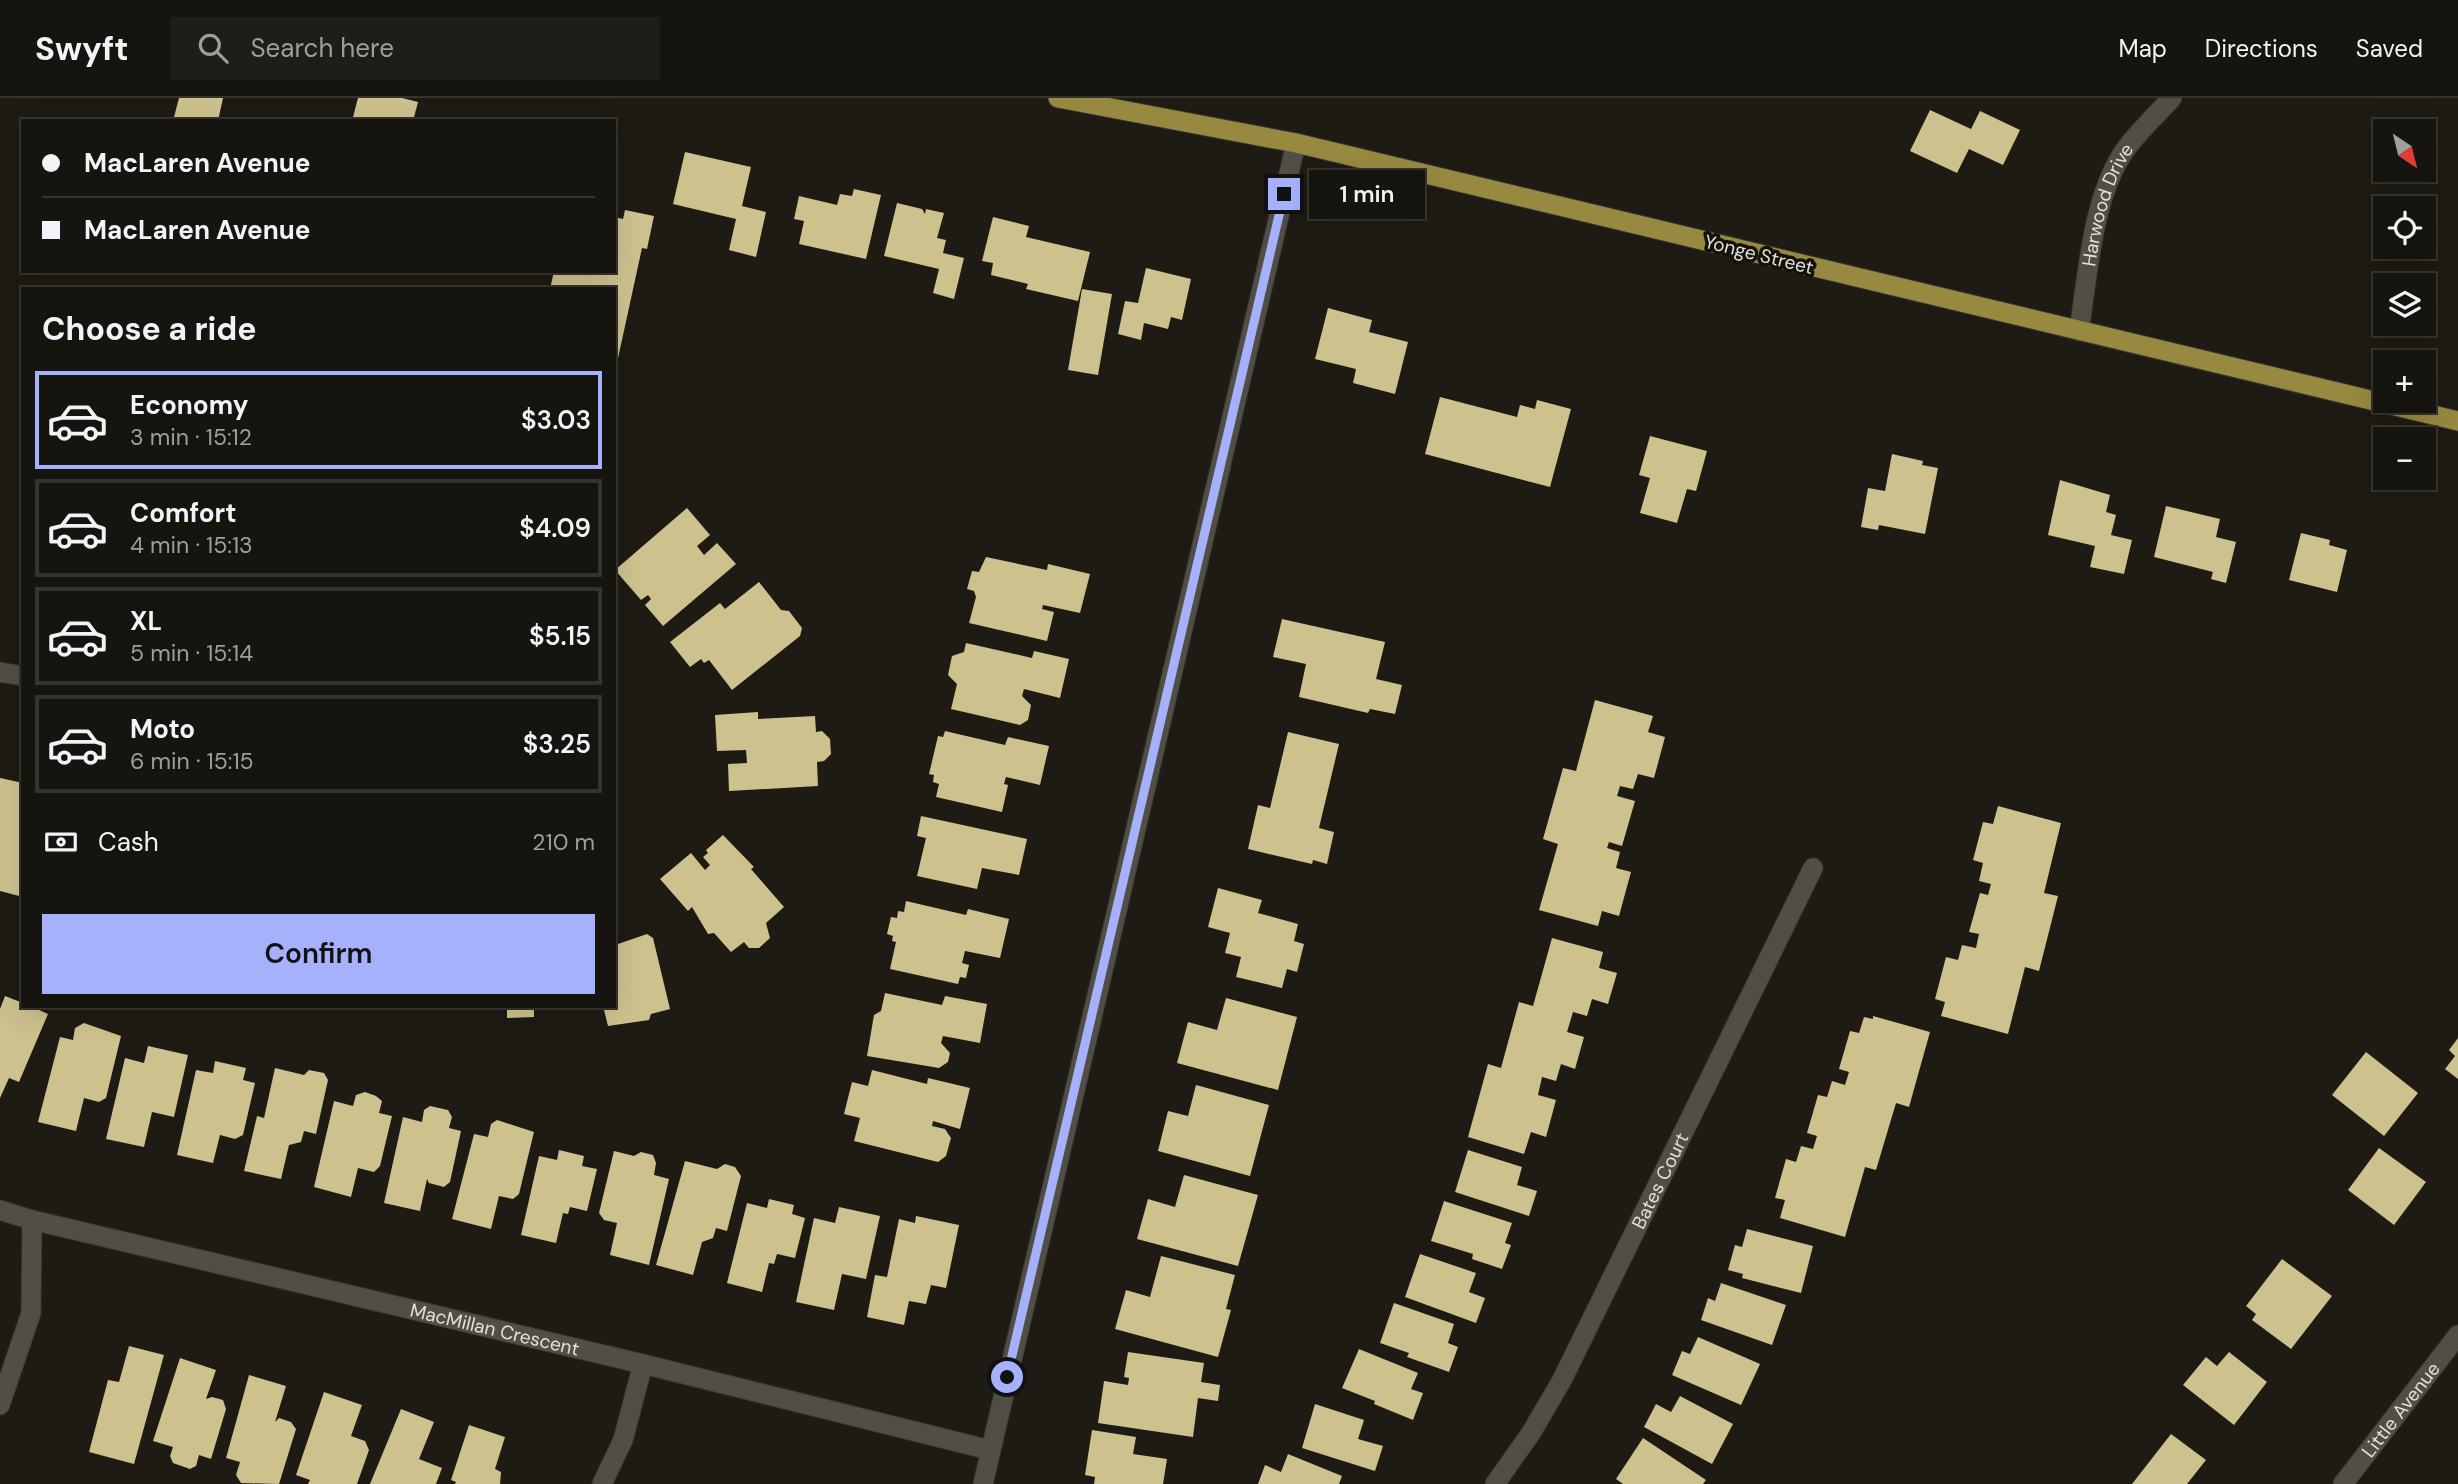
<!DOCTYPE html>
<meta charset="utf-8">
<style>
body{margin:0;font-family:"DM Sans",sans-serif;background:#1f1d17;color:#f1f3f6;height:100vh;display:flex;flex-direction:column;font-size:26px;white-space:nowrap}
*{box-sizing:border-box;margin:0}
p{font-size:23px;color:#9e9e9e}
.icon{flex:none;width:38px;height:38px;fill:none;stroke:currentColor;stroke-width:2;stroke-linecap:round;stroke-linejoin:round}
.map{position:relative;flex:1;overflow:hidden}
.drawer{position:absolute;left:21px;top:189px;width:595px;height:721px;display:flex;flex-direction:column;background:#16140e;border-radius:0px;box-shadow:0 7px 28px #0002,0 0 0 2px #35332e}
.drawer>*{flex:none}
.hud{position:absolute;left:21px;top:21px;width:595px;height:154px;border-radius:0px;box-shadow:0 7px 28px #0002,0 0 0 2px #35332e;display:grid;align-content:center;height:154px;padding:0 21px;background:#16140e}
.needle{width:46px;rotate:145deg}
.tools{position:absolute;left:2373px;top:21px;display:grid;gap:14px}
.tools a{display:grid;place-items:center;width:63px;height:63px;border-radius:0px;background:#16140e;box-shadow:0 7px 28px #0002,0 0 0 2px #35332e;font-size:35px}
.end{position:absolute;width:32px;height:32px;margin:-16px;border:9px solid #a6b1fc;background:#111;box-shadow:0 0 0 4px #111}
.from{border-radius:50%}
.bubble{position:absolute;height:49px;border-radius:0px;background:#16140e;box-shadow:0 7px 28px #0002,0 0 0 2px #35332e;font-size:23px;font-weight:600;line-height:49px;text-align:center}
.hud b{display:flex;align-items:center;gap:24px;height:66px;font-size:26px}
.hud b+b{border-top:2px solid #35332e}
.hud i{width:18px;height:18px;background:#f1f3f6}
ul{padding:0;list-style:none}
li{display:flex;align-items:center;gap:21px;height:98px;margin:0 14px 10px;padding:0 7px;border:4px solid #35332e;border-radius:0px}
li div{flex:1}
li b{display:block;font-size:26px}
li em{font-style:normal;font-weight:600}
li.active{border-color:#a6b1fc}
li>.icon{width:63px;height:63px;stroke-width:1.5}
h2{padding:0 21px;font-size:32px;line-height:84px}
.pay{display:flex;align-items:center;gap:18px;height:77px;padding:0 21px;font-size:26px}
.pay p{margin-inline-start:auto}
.cta{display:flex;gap:14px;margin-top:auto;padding:14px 21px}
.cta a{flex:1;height:80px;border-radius:0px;background:#a6b1fc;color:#111;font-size:28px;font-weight:600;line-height:80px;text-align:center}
header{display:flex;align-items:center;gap:42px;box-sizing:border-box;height:98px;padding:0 35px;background:#16140e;border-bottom:2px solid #35332e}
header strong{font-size:33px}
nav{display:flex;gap:38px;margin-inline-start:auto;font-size:24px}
.search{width:490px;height:63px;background:#1f1d17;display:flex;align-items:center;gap:18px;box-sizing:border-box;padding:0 24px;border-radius:0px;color:#9e9e9e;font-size:26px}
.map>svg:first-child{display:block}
.building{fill:#cdc28e}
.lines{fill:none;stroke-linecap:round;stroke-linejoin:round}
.minor-casing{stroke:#373632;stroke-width:21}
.tertiary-casing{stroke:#373632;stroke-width:21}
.primary-casing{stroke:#373632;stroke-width:21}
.minor{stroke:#514f45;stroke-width:19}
.tertiary{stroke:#514f45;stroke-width:19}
.primary{stroke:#988941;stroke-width:19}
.route{stroke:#a6b1fc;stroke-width:9}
.labels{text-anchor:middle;stroke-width:7;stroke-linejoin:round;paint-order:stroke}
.street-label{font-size:19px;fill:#e2e0db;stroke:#14120a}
</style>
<header>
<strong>Swyft</strong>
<div class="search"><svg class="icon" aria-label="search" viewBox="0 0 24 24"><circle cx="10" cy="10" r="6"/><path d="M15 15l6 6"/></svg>Search here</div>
<nav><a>Map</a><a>Directions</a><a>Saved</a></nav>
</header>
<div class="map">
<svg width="2458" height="1386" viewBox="0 0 2458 1386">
<rect width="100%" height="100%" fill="#1d1b13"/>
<!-- building -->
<g class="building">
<path d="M179 0H223L218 23H173Z"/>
<path d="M358 0H402L418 4 413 23H352Z"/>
<path d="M1930 12 1971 31 1980 13 2020 32 2003 67 1969 51 1957 75 1910 53Z"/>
<path d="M685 54 751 69 742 108 766 114 756 159 729 152 736 121 673 106Z"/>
<path d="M854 91 881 97 866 161 799 146 804 123 794 121 799 98 837 107 840 96 852 98Z"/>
<path d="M897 105 922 111 925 116 926 111 944 115 937 140 946 142 943 155 964 160 954 201 933 195 939 171 884 158Z"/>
<path d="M625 112 654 118 647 151 642 150 615 274 614 191H550L554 173H614V119L623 121Z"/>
<path d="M993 119 1029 128 1026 139 1090 154 1078 203 1026 191 1028 186 991 177 993 165 982 163Z"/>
<path d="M1146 170 1191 181 1182 222 1171 219 1168 231 1144 225 1141 242 1118 236 1125 203 1138 205Z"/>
<path d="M1082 191 1112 196 1098 277 1068 272Z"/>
<path d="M1328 210 1372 222 1369 234 1408 244 1395 296 1353 285 1356 271 1315 261Z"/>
<path d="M1440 299 1517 319 1520 307 1535 311 1537 302 1571 311 1550 389 1425 356Z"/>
<path d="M1650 338 1707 353 1696 393 1687 391 1677 425 1640 415 1650 380 1639 377Z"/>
<path d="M1892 356 1923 363 1922 367 1938 370 1925 436 1879 427 1878 432 1861 429 1868 390 1885 393Z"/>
<path d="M2060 382 2110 397 2106 414 2116 417 2111 437 2132 442 2124 476 2090 469 2095 448 2048 437Z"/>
<path d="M2166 408 2220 421 2216 439 2236 444 2226 485 2211 481 2213 474 2154 459Z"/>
<path d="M687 410 710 437 697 448 704 457 717 445 736 466 663 528 645 507 651 501 648 497 641 502 615 472Z"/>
<path d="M2301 435 2330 442 2329 447 2347 452 2337 494 2289 482Z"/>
<path d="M986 459 1047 472 1048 466 1090 476 1080 515 1043 507 1042 511 1054 514 1047 543 969 525 976 499 974 493 967 491 972 473 979 474Z"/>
<path d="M759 484 781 512 789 513 802 530 800 538 732 592 709 562 704 565 701 561 690 569 670 544 720 505 725 511Z"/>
<path d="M1282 521 1385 544 1376 581 1402 587 1395 616 1370 611 1368 615 1299 599 1306 566 1273 559Z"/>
<path d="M966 545 1032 560 1034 553 1069 561 1060 600 1024 591 1022 598 1031 607 1028 622 1020 627 951 611 957 586 948 577 952 558 964 554Z"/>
<path d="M1595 602 1653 618 1648 634 1665 639 1654 680 1638 676 1633 691 1620 688 1617 698 1635 703 1622 748 1609 744 1607 750 1620 754 1616 770 1631 774 1619 818 1602 813 1598 828 1539 812 1558 746 1543 741 1563 670 1576 673Z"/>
<path d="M758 614V621L815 618 816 634 822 633 830 641 831 656 824 663 817 664 818 688 729 693 728 666 747 665 746 652 717 653 715 617Z"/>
<path d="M945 633 1005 647 1008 639 1049 648 1040 687 1006 679 1004 686 1008 687 1002 714 936 699 939 686 933 684 934 677 929 676 938 638 943 639Z"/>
<path d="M1288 634 1339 646 1319 730 1334 734 1327 766 1313 762 1312 766 1248 751 1258 707 1270 710Z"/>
<path d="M0 680 23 685V799L0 793Z"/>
<path d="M1998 708 2061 725 2044 795 2058 798 2039 873 2025 869 2008 936 1941 918 1945 904 1935 901 1946 859 1958 862 1962 847 1976 850 1979 836 1969 834 1980 795 1988 797 1991 786 1979 783 1983 765 1973 762 1983 724 1993 726Z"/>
<path d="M921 718 1027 741 1019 777 982 770 977 791 917 778 926 740 917 738Z"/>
<path d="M723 737 754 769 751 771 784 809 766 825 770 840 759 850H749L744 844 731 854 714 835 708 836 692 809 688 813 660 781 691 755 705 772 710 767 703 759 708 755 706 752Z"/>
<path d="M1218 790 1262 802 1258 815 1298 826 1294 843 1304 846 1297 874 1287 871 1282 890 1236 879 1241 859 1225 855 1230 835 1208 829Z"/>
<path d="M906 803 966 817 968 811 1009 821 1000 860 965 853 962 865 969 867 966 880 960 879 958 886 890 871 896 844 892 843 893 838 887 836 891 819 897 820 898 813 904 814Z"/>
<path d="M614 835 618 846 647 836 653 840 670 911 651 916 649 922 608 928 603 908H614Z"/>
<path d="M1552 840 1603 854 1599 870 1617 875 1608 906 1592 901 1587 918 1573 914 1567 934 1584 939 1575 971 1561 966 1556 983 1542 979 1538 997 1556 1002 1546 1039 1531 1034 1524 1056 1468 1039 1488 966 1501 970 1519 904 1533 908Z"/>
<path d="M885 895 942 907 945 898 987 906 980 945 943 938 941 945 950 955 948 964 939 970 867 958 874 917 881 913Z"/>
<path d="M5 898 23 905V908H30L48 916 19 984 9 980 0 1000V911Z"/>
<path d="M1226 900 1297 919 1278 992 1177 965 1188 924 1217 932Z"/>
<path d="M491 908H552V912L534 911V919L507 920V912H491Z"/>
<path d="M1873 918 1930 934 1909 1009 1896 1005 1876 1072 1865 1069 1845 1139 1780 1120 1785 1102 1775 1100 1786 1061 1796 1064 1801 1048 1813 1051 1817 1038 1807 1035 1818 997 1827 999 1832 983 1845 987 1849 974 1839 971 1850 933 1859 935 1864 919 1873 921Z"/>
<path d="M84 925 121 938 106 1000 99 1004 84 1000 76 1033 38 1024 60 939 73 942 75 930Z"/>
<path d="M2458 940V981L2445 971 2455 958 2449 952Z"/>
<path d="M148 948 188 957 174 1019 152 1014 144 1049 106 1041 125 960 144 965Z"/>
<path d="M2366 954 2418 995 2384 1038 2332 997Z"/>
<path d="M215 963 246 970 243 982 255 985 243 1037 235 1041 220 1037 213 1065 177 1057 196 972 213 975Z"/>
<path d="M275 970 304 977 309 972 324 975 328 982 316 1036 304 1033 301 1044 289 1047 281 1081 244 1073 257 1018 264 1020Z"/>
<path d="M872 972 927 986 928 980 970 990 960 1031 933 1023 932 1028 945 1031 951 1040 946 1058 938 1064 854 1043 860 1020 844 1016 852 984 868 988Z"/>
<path d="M1196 987 1269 1007 1250 1078 1158 1053 1168 1013 1188 1018Z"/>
<path d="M365 994 376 998 382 1003 379 1015 392 1018 380 1068 374 1074 358 1070 351 1099 314 1089 334 1003 353 1008 356 997Z"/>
<path d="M430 1008 448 1012 452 1019 449 1030 461 1033 450 1084 444 1089 429 1085 427 1081 420 1113 384 1105 403 1019 422 1024 424 1012Z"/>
<path d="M497 1022 534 1034 519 1096 513 1101 499 1098 491 1131 452 1121 474 1036 488 1039 491 1026Z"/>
<path d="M2379 1050 2426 1084 2394 1127 2348 1092Z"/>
<path d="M559 1052 584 1058 582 1068 597 1071 587 1113 570 1109 568 1116 563 1115 556 1145 521 1137 539 1058 557 1062Z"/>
<path d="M1468 1052 1522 1069 1517 1087 1537 1093 1529 1118 1455 1094Z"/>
<path d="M614 1053 634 1058 641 1054 653 1057 656 1065 654 1077 669 1081 649 1167 610 1157 617 1125 604 1122 599 1115Z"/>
<path d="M685 1063 717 1071 725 1066 735 1069 741 1078 727 1133 716 1130 713 1140 702 1144 693 1177 656 1167Z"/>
<path d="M1184 1077 1258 1097 1238 1168 1137 1141 1148 1101 1175 1109Z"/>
<path d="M769 1101 794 1107 792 1116 805 1120 795 1160 777 1156 774 1166 769 1165 762 1194 727 1185 747 1105 767 1110Z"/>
<path d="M1444 1103 1512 1125 1505 1145 1511 1147 1502 1171 1472 1161 1473 1156 1431 1143Z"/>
<path d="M839 1109 880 1118 866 1181 842 1176 834 1212 796 1204 814 1120 835 1125Z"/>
<path d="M916 1118 959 1127 946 1190 931 1187 926 1206 909 1203 904 1227 867 1219 875 1177 887 1179 899 1121 915 1125Z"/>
<path d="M1747 1131 1813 1148 1801 1195 1742 1180 1743 1176 1728 1172 1735 1147 1742 1149Z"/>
<path d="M1420 1156 1476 1175 1469 1194 1485 1200 1476 1225 1405 1199Z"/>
<path d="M1161 1158 1235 1177 1226 1211 1231 1212 1218 1259 1115 1231 1126 1192 1150 1199Z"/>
<path d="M2282 1161 2332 1198 2291 1251 2252 1222 2256 1216 2246 1208Z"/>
<path d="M1721 1185 1786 1207 1772 1247 1701 1222 1708 1200 1715 1203Z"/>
<path d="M1394 1205 1454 1226 1448 1245 1458 1249 1449 1274 1407 1259 1409 1255 1380 1245Z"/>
<path d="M1698 1239 1760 1266 1741 1307 1672 1277 1682 1253 1690 1256Z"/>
<path d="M129 1248 164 1257 134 1366 89 1354 108 1282 119 1284Z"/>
<path d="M1359 1251 1418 1275 1411 1291 1423 1295 1413 1322 1374 1306 1375 1303 1342 1290Z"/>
<path d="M1128 1254 1204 1265 1201 1284 1220 1287 1218 1303 1198 1300 1193 1339 1098 1325 1104 1283 1128 1287 1129 1280 1124 1279Z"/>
<path d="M2229 1254 2267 1284 2234 1327 2183 1287 2206 1259 2217 1268Z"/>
<path d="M180 1260 216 1272 206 1301 212 1299 223 1302 226 1311 211 1361 199 1357 196 1368 190 1371 173 1365 170 1358 173 1349 153 1343Z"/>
<path d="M249 1277 286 1288 275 1324 279 1320 291 1324 296 1331 279 1386 241 1385 236 1377 240 1364 226 1360Z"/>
<path d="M324 1294 362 1307 351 1338 365 1343 369 1352 357 1386H308L310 1382 296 1377Z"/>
<path d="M1680 1298 1733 1326 1712 1366 1644 1329 1656 1306 1671 1314Z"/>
<path d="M1315 1306 1364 1322 1358 1341 1383 1348 1375 1373 1302 1350Z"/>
<path d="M401 1311 434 1324 419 1361 442 1370 436 1386H370Z"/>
<path d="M469 1327 505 1339 495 1371 501 1374 500 1386H455L456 1384 451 1382Z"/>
<path d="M1092 1332 1136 1339 1133 1356 1167 1361 1163 1386H1094L1095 1379 1085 1377Z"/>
<path d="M2171 1336 2206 1362 2187 1386H2132Z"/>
<path d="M1643 1340 1706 1382 1703 1386H1623L1616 1381Z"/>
<path d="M1288 1356 1342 1378 1339 1386H1258L1265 1367 1281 1374Z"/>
</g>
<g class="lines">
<defs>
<g id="minor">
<path id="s1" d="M2079 233C2088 177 2092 99 2125 52 2139 33 2156 17 2172 0"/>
<path d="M0 574 23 578"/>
<path id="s2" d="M0 1112 32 1122 643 1266 990 1352"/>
<path d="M0 1307 31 1215 32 1122"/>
<path d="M602 1386 623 1342 643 1266"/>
<path d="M983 1386 1296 45"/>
<path id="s3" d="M1495 1386 1531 1335 1562 1282 1813 770"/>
</g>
<g id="tertiary">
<path id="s4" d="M2343 1386 2458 1237"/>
</g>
<path id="primary" d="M1058 0 1296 45 2458 323"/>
</defs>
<!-- minor casing -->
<use href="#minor" class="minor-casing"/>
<!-- tertiary casing -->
<use href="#tertiary" class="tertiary-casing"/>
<!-- primary casing -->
<use href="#primary" class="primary-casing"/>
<!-- minor -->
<use href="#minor" class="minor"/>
<!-- tertiary -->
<use href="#tertiary" class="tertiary"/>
<!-- primary -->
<use href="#primary" class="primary"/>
</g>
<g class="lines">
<!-- route -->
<path class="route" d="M1007 1279 1284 96"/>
</g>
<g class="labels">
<!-- street labels -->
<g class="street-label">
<text dy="7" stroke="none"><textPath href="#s1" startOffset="130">Harwood Drive</textPath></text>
<text transform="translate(1759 156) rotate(14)" y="7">Yonge Street</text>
<text dy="7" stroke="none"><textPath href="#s3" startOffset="346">Bates Court</textPath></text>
<text dy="7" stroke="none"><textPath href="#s2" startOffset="509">MacMillan Crescent</textPath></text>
<text dy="7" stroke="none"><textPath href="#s4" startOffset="94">Little Avenue</textPath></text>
</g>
</g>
</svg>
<div class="tools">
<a><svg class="needle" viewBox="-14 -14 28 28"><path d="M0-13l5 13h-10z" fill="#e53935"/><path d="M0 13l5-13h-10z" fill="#9e9e9e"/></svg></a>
<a><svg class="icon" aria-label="locate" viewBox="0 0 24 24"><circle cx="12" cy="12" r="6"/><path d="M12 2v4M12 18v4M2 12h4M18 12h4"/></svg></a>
<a><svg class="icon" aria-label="layers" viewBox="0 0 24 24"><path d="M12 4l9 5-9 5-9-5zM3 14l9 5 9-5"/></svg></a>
<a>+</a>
<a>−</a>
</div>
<i class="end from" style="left:1007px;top:1279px"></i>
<i class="end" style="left:1284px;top:96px"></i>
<div class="bubble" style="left:1309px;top:72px;width:116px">1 min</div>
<div class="hud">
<b><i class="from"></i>MacLaren Avenue</b>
<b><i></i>MacLaren Avenue</b>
</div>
<section class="drawer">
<h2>Choose a ride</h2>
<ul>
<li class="active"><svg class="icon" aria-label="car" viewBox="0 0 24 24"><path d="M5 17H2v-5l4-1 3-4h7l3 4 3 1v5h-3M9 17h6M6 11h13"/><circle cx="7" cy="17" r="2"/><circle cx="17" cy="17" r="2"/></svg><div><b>Economy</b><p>3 min · 15:12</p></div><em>$3.03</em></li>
<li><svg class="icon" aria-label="car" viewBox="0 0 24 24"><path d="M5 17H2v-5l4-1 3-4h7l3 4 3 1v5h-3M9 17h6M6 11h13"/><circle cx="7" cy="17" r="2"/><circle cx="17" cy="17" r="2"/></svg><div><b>Comfort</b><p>4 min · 15:13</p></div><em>$4.09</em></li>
<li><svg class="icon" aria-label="car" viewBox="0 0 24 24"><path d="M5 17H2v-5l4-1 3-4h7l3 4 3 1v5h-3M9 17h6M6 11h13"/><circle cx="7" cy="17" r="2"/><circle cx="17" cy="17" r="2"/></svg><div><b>XL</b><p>5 min · 15:14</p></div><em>$5.15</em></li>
<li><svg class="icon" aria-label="car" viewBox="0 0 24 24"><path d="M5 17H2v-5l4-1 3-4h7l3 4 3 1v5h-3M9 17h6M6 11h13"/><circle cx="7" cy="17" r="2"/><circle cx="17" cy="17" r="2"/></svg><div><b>Moto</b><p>6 min · 15:15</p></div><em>$3.25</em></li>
</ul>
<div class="pay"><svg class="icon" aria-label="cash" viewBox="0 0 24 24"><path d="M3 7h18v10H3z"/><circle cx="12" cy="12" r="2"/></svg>Cash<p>210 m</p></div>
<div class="cta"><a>Confirm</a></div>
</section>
</div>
